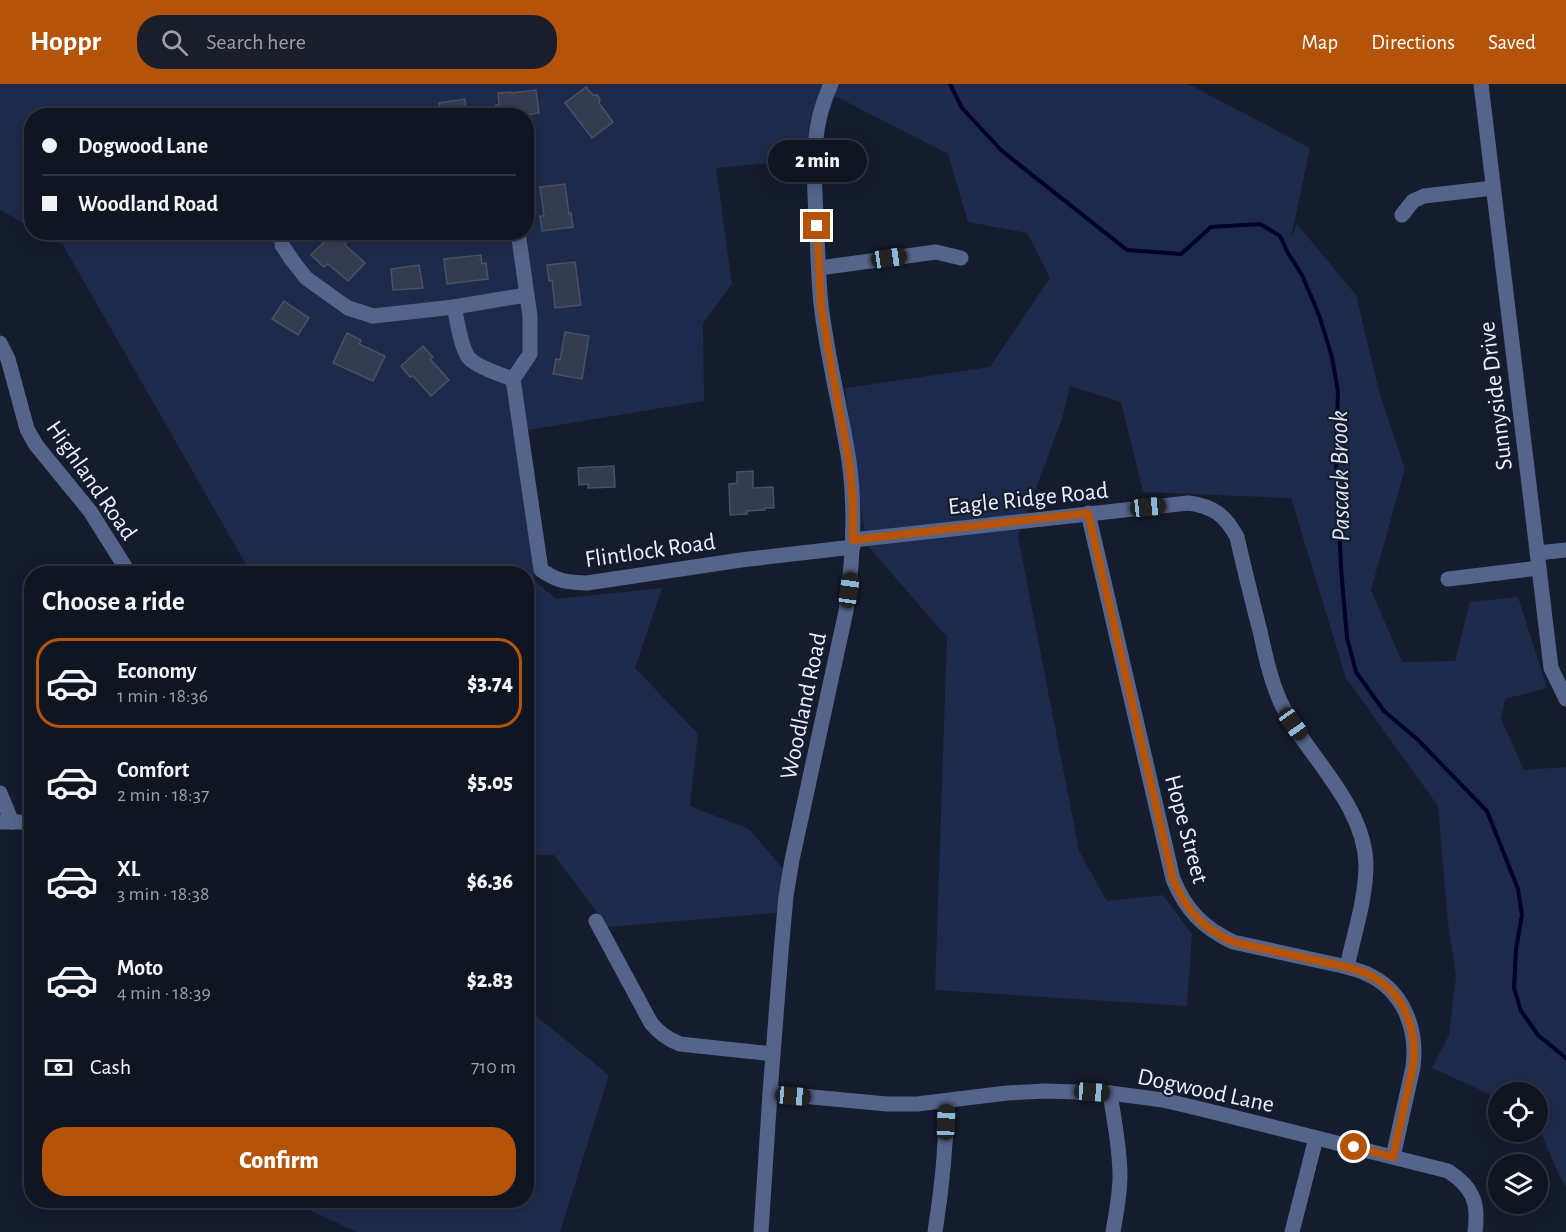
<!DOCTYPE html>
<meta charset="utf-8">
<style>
body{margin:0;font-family:"Alegreya Sans",sans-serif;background:#191e2a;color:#f1f3f6;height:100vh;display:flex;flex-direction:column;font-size:22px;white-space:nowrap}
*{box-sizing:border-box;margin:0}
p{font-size:20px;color:#9c9fa5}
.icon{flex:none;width:33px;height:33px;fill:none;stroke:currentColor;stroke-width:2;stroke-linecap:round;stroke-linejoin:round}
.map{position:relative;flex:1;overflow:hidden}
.drawer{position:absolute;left:24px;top:482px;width:510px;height:642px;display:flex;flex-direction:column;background:#101522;border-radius:24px;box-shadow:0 3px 15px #0003,0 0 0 2px #303440}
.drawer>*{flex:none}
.top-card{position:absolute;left:24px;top:24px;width:510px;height:132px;border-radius:24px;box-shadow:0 3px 15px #0003,0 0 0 2px #303440;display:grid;align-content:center;height:132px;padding:0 18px;background:#101522}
.controls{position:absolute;left:1488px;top:998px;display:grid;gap:12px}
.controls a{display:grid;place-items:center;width:60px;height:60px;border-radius:50%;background:#101522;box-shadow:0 3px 15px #0003,0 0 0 2px #303440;font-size:30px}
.end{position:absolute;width:27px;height:27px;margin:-14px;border:8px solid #b45309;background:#fff;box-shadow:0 0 0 3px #fff}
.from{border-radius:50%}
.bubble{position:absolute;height:42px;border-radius:21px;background:#101522;box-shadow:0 3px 15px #0003,0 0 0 2px #303440;font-size:20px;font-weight:800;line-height:42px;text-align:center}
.car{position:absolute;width:18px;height:36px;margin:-18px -9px;border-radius:8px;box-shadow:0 0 4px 2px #0007;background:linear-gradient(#222 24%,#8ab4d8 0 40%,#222 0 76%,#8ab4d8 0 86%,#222 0)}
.top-card b{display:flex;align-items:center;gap:21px;height:57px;font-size:22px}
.top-card b+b{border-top:2px solid #303440}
.top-card i{width:15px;height:15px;background:#f1f3f6}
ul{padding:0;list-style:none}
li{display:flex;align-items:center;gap:18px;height:90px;margin:0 12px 9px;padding:0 6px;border:3px solid transparent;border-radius:24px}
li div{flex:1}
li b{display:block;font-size:22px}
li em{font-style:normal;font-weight:800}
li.on{border-color:#b45309}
li>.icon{width:54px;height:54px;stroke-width:1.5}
h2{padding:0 18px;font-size:27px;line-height:72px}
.pay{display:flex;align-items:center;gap:15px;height:66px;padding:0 18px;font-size:22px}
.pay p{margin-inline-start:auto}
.cta{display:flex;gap:12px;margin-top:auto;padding:12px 18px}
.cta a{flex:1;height:69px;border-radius:24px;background:#b45309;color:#fff;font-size:24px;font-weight:800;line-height:69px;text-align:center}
header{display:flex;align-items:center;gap:36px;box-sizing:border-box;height:84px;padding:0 30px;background:#b45309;color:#fff}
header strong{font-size:28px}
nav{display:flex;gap:33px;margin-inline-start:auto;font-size:21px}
.search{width:420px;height:54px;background:#191e2a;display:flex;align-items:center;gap:15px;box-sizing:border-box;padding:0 21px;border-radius:24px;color:#9c9fa5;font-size:22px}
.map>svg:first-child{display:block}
.green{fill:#1e2a4b}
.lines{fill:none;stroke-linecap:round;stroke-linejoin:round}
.stream{stroke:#01022b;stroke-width:4}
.building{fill:#343d50;stroke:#485165;stroke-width:1.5}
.minor{stroke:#54648b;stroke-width:15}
.route{stroke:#b45309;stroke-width:8}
.labels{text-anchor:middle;stroke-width:4.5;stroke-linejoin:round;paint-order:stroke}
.street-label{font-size:24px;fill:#ecf1fe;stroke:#151c2e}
.water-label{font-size:26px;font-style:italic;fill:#dde4f4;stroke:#151c2e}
</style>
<header>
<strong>Hoppr</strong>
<div class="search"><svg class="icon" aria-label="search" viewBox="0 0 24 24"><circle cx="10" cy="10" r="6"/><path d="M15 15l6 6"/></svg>Search here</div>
<nav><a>Map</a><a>Directions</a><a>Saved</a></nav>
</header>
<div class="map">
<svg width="1566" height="1148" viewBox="0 0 1566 1148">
<rect width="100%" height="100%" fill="#151c2e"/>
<!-- green -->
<g class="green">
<path d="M0 0H1188L1310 64 1291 154 1297 140 1356 211 1380 311 1405 385 1371 506 1402 578 1455 577 1470 518 1518 513 1547 604 1505 615 1501 635 1524 686 1566 683V1103L1559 1091 1538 1042V1008H1498V1014L1432 984 1449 951 1456 892 1448 839 1438 722 1346 594 1291 414 1143 408 1121 318 1070 302 1063 332 1018 452 1079 767 1107 817 1163 811 1192 850 1187 922 935 906 947 553 866 460 845 304 990 283 1050 194 1027 149 968 138 948 70 835 12 813 75 716 84 732 200 703 239 704 317 516 348 535 497 556 515 662 504 635 584 698 650 690 722 749 745 791 794 786 828 608 843 554 771H527L526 489H251L63 161 41 149 526 148V32H32L31 143 0 126Z"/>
<path d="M527 913 532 929 609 991 560 1148H357L287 1116H526Z"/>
</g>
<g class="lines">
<!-- stream -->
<path class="stream" d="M950 0 962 24 1002 67 1127 166 1181 170 1211 143 1260 140 1280 152 1288 169 1302 191 1319 231 1332 273 1338 308 1336 373 1341 484 1347 554 1356 588 1384 627 1417 655 1487 727 1518 805 1522 831 1516 865 1514 904 1521 927 1538 951 1566 974"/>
</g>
<!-- building -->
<g class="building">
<path d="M586 3 593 11H597L600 15 599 19 613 38 592 54 565 19Z"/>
<path d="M536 6 539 29 521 32H497L496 21H499L498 9 511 8V9Z"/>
<path d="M465 15 467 32H441L439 19Z"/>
<path d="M565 100 569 130 571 129 573 143 542 147 540 132H544L540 103Z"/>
<path d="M338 150 346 158 345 161 365 179 348 197 328 180 324 183 311 171 327 155 331 158Z"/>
<path d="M481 171 482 180 486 179 488 195 447 200 444 175Z"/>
<path d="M575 178 581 221 555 224 552 196 549 197 547 181Z"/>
<path d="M419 181 423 204 393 206 391 185Z"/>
<path d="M284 217 309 234 298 251 272 235Z"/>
<path d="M565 248 589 252 582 295 553 290 556 275 560 276Z"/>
<path d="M347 249 361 256 359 260 385 272 373 297 333 279Z"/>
<path d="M423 262 433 273 430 275 449 296 431 312 413 292 410 293 401 282Z"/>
<path d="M614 382 615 403 588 404V400L579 401 578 384Z"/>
<path d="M753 387V404L773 403 774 424H765V426L747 427V430L730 431 729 400 737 399V388Z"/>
</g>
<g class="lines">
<!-- minor -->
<g class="minor">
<path d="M1481 0 1551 584 1566 615"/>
<path d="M1402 131 1413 117 1424 112 1493 104"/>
<path d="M282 148V161L292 176 306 194 348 224 373 232 454 223 526 211"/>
<path d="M518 148 530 232V270L513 295 541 486C559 498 566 498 587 499L741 476 853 463"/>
<path d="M819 184 936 168 961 174"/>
<path d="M454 223C457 235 461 265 469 274 477 283 501 291 513 295"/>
<path d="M0 259 8 275 27 345 36 361 90 427 129 489"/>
<path d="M1088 429 1173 795C1186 826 1202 843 1233 858L1347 883C1352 885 1359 886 1365 889 1403 905 1418 944 1413 983L1393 1073"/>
<path d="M853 456 1188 419C1213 422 1225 431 1237 453 1244 484 1252 516 1260 547 1265 570 1270 594 1280 617 1305 671 1364 718 1366 780 1366 815 1354 850 1347 883"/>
<path d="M1537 469 1566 466"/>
<path d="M1448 495 1539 484"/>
<path d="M0 709 12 738"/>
<path d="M0 738H32"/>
<path d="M596 837 651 939C659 949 667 955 680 960L773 970"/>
<path d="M770 1009 887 1020H917L1007 1009 1045 1007 1110 1009 1163 1016 1205 1026 1448 1087C1473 1103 1479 1119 1475 1148"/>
<path d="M1110 1009C1114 1036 1120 1064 1120 1092 1120 1111 1116 1130 1113 1148"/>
<path d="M761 1148 770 1009 781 868 786 812 792 776 846 527C853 477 856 427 849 377 841 325 827 273 821 220 818 192 818 163 816 134 814 87 810 44 831 0"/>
<path d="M935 1148C942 1104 946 1061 947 1017"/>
<path d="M1292 1148 1316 1054"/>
</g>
</g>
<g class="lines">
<!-- route -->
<path class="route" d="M817 142 821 221 832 287 849 377 853 418V456L1088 429 1173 795C1186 826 1202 844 1233 858L1347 883C1352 885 1359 886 1365 889 1403 905 1418 944 1413 983L1393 1073 1354 1063"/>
</g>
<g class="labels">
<!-- street labels -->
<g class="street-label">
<text transform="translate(1495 312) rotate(-97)" y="8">Sunnyside Drive</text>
<text transform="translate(92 396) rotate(55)" y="8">Highland Road</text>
<text transform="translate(1028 414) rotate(-6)" y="8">Eagle Ridge Road</text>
<text transform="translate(650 466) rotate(-8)" y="8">Flintlock Road</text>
<text transform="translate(803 622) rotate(-78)" y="8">Woodland Road</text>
<text transform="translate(1187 745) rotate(75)" y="8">Hope Street</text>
<text transform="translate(1206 1006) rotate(12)" y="8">Dogwood Lane</text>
</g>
<!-- water labels -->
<g class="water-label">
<text transform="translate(1339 392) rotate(-91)" y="9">Pascack Brook</text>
</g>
</g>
</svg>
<div class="controls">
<a><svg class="icon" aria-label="locate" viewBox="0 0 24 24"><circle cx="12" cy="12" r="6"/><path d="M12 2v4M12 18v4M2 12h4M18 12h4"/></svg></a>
<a><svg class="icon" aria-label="layers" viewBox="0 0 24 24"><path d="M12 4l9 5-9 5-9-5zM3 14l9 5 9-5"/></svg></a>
</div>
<i class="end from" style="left:1354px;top:1063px"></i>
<i class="end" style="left:817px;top:142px"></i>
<div class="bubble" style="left:768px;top:56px;width:99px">2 min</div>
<i class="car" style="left:889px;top:174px;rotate:82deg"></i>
<i class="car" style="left:1148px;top:423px;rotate:84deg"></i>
<i class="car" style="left:849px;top:506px;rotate:8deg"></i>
<i class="car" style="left:1293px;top:640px;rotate:145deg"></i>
<i class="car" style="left:1092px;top:1008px;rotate:94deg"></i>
<i class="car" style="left:793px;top:1012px;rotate:95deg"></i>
<i class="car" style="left:946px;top:1038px;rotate:2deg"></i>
<div class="top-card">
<b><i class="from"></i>Dogwood Lane</b>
<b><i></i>Woodland Road</b>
</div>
<section class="drawer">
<h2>Choose a ride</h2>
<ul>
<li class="on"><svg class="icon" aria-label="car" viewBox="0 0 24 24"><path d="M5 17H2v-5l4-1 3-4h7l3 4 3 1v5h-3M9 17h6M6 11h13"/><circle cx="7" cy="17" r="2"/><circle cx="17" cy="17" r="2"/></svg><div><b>Economy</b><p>1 min · 18:36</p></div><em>$3.74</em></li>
<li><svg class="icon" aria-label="car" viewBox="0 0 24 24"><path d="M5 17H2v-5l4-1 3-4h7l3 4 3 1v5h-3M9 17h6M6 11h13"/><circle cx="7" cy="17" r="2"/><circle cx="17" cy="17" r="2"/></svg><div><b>Comfort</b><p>2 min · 18:37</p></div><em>$5.05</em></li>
<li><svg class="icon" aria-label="car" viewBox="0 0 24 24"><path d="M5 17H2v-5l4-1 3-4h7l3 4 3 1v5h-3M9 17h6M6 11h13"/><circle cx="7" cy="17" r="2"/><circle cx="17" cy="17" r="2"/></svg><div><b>XL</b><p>3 min · 18:38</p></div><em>$6.36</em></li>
<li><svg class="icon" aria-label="car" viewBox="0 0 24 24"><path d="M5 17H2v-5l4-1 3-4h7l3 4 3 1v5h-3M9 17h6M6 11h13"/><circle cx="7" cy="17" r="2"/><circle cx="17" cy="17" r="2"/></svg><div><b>Moto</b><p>4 min · 18:39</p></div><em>$2.83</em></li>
</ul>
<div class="pay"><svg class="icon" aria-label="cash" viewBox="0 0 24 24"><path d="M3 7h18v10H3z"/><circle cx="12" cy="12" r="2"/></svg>Cash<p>710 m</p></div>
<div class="cta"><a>Confirm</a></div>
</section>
</div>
